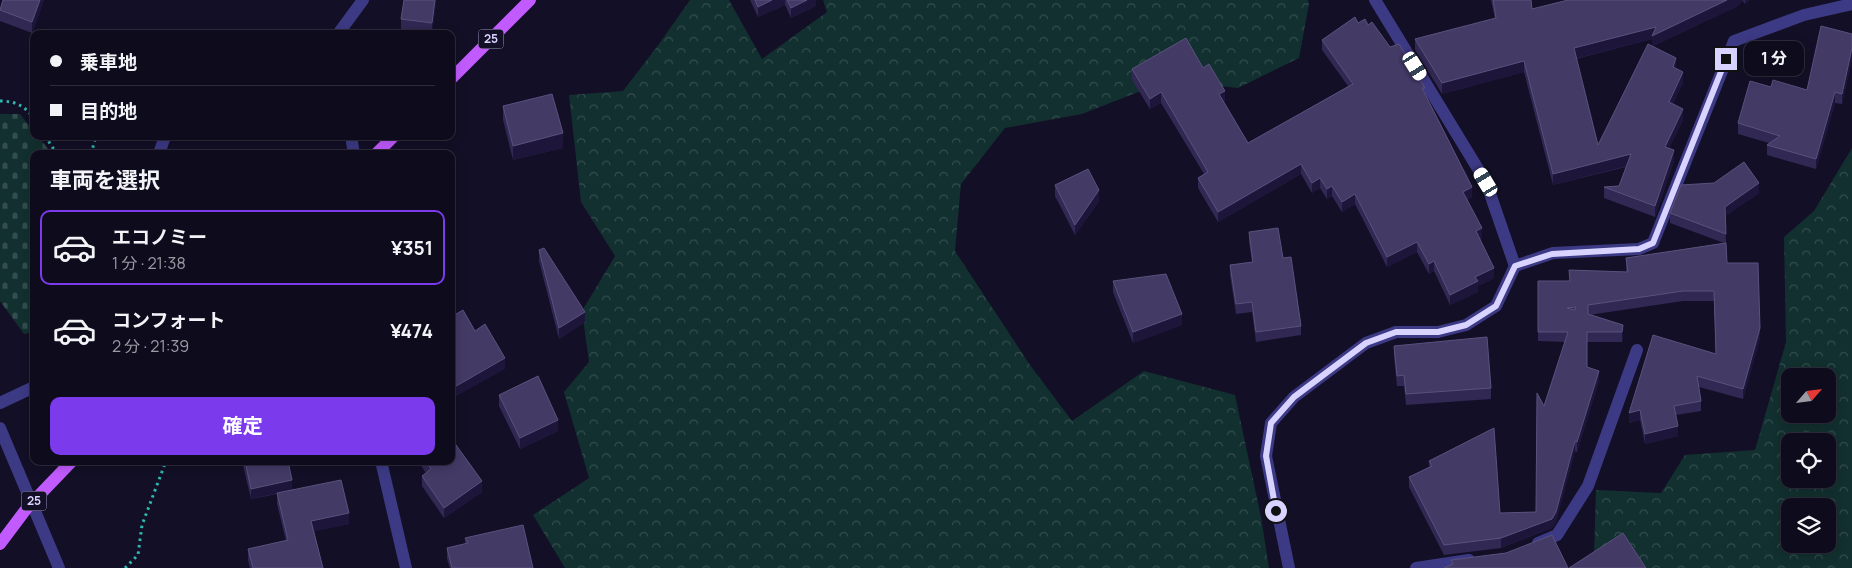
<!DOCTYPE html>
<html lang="ja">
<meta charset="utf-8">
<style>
body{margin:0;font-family:Manrope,"Noto Sans JP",sans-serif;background:#1c1929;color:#f1f3f6;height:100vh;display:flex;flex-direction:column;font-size:19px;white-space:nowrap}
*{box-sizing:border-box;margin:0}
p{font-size:16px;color:#9b9ba3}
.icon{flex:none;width:28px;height:28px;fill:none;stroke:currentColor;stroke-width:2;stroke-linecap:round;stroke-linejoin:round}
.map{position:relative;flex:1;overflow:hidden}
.panel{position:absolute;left:30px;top:150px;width:425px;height:315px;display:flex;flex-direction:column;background:#0e0b1c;border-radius:10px;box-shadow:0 2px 12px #0003,0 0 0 1px #2e2b3b}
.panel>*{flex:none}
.guide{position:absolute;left:30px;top:30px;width:425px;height:110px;border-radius:10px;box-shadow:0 2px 12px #0003,0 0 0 1px #2e2b3b;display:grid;align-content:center;height:110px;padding:0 20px;background:#0e0b1c}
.needle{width:32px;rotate:62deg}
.controls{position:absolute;left:1781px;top:368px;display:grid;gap:10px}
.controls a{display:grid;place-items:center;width:55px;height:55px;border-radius:10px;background:#0e0b1c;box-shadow:0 2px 12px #0003,0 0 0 1px #2e2b3b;font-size:25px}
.end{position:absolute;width:22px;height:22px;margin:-11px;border:6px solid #d9d4ff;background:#111;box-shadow:0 0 0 2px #111}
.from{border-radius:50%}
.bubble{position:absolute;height:35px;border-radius:10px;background:#0e0b1c;box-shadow:0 2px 12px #0003,0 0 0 1px #2e2b3b;font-size:16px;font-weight:700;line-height:35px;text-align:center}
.car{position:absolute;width:15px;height:30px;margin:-15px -8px;border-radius:6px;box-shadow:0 0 4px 1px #0007;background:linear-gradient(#fff 24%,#345 0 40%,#fff 0 76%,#345 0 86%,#fff 0)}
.guide b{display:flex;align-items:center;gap:18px;height:48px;font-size:19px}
.guide b+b{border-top:1px solid #2e2b3b}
.guide i{width:12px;height:12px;background:#f1f3f6}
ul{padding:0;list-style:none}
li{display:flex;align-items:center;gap:15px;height:75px;margin:0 10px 8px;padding:0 10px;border:2px solid transparent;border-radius:10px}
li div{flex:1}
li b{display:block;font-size:19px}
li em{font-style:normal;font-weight:700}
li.active{border-color:#7c3aed}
li>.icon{width:45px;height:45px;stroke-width:1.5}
h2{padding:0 20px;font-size:22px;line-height:60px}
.primary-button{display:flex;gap:10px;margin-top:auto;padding:10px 20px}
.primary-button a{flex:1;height:58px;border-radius:10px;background:#7c3aed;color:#fff;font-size:20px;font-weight:700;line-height:58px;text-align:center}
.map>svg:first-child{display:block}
.forest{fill:url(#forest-crowns);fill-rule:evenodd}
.cemetery{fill:url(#cemetery-stones)}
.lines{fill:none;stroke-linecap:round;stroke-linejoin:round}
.path{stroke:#2fb8b0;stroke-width:3;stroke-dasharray:2.5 4;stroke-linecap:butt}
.minor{stroke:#3d3a85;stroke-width:12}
.major{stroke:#c25bff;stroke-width:12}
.wall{fill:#312854;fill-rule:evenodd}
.shaded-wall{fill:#1d163a}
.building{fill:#433a66;stroke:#5a527e;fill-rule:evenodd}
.route{stroke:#d9d4ff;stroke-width:6}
.labels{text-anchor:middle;stroke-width:4;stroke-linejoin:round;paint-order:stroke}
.shield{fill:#130f26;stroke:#9e99be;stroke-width:1}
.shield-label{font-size:12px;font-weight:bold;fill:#d9d4ff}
</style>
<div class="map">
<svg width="1852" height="568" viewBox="0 0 1852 568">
<defs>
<pattern id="forest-crowns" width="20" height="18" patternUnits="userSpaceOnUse" patternTransform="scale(1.25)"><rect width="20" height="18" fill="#12302f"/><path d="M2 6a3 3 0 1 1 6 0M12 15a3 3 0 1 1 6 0" fill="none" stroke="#344d4e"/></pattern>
<pattern id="cemetery-stones" width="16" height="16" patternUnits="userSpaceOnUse" patternTransform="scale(1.25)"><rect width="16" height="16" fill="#12302f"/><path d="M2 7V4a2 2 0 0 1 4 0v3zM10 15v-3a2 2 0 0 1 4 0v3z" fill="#344d4e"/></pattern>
</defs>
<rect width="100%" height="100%" fill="#130f26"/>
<!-- forest -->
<g class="forest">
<path d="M690 0H729L762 59 827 12 823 0H1308L1309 4 1299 58 1238 88 1169 80 1082 114 1005 128 961 184 955 251 1030 365 1072 421 1144 371 1235 395 1261 517 1269 568H565L533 515 589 478 564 392 589 362 582 311 615 256 581 202 569 95 623 91 659 44Z"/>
<path d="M1852 148V568H1642L1594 556 1596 490 1661 493 1685 455 1755 450 1786 342 1784 237 1814 211ZM1790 376H1828V414H1790ZM1790 441H1828V479H1790ZM1790 506H1828V544H1790Z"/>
</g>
<!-- cemetery -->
<path class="cemetery" d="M0 114H20L34 132V136H38L52 154H34V332L24 334 0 301Z"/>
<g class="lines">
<!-- path -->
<g class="path">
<path d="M0 101C15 101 26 106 34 119"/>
<path d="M45 136 57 154"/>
<path d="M91 154 96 136"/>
<path d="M125 568 138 555 142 525 166 461"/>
</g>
<!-- minor -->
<g class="minor">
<path d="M1375 0 1486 182 1515 266"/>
<path d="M338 34 363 0"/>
<path d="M351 136 354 154"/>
<path d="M159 154 165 136"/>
<path d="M0 403 34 387"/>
<path d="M0 428 59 568"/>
<path d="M381 461 406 568"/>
<path d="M1538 543 1557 535 1588 486 1637 350"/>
<path d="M1289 568 1266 456 1271 423 1294 397 1366 343 1396 332H1438L1466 325 1496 306 1515 266 1553 253 1639 249 1653 243 1734 41 1804 15 1852 4"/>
<path d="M1416 568 1469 560"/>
</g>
<!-- major -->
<g class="major">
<path d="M451 79 530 0"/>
<path d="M376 154 394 136"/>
<path d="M0 544 27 508 72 461"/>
</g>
</g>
<!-- wall -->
<g class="wall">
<path d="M3 0H44L32 33 0 21V10Z"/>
<path d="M436 0 432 34 401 29V19Z"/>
<path d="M750 0H816V6L791 18 785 5 758 17Z"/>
<path d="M1491 0H1531L1532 9 1568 0H1750L1745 4 1743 1 1736 7 1653 46 1676 69 1683 83 1673 104 1683 120 1669 148 1674 161 1655 217 1604 198V187L1619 186 1626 167 1553 185 1524 72 1442 94 1415 50V39L1495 19ZM1652 39V46L1598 145 1576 59Z"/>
<path d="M1358 23 1368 25 1390 47 1425 94 1472 197 1467 200 1482 238 1480 239 1494 278 1478 286V292L1450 305 1434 271 1429 274 1417 252 1387 267 1355 204 1342 212 1332 196 1327 199 1320 188 1312 193 1301 174 1218 222 1198 188V178L1204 174 1161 103 1150 109 1132 80V69L1203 68 1225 101 1224 102 1248 143 1348 86 1322 50V40Z"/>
<path d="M1852 34V59L1842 104 1835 103 1816 169 1767 155V145L1769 143 1738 134V123L1807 90Z"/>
<path d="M503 106 563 148 513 160 503 120Z"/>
<path d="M1055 185 1099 201 1075 235 1055 196Z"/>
<path d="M1759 193 1725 216 1727 263 1760 338 1743 399 1699 387 1701 401V411L1676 415 1678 436 1645 444 1640 420 1629 423V413L1716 354 1714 301H1683L1589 315 1623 325V335L1622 342H1587V367L1599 381 1577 452 1575 451 1556 522 1552 528 1501 548 1444 555 1409 487V477L1429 467V461L1500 513 1536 512 1544 406 1565 342 1538 341V281H1569L1626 272V258L1724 243 1670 223V213Z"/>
<path d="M1249 232 1283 258 1301 326V335L1256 342 1252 312 1236 314 1230 275V265L1252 262 1249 242Z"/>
<path d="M539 250 585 322 559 339 539 261Z"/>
<path d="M1113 281 1182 325 1133 343 1113 292Z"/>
<path d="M1394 346 1491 388V399L1406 405 1404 386H1397L1394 356Z"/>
<path d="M499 395 558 431 520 449 499 406Z"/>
<path d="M242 461H288L292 490 349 524 314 531 323 568H250L248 560V549L286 541 277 504V494L251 499Z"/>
<path d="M420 461H451L482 492 444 518 422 486V476L426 473 420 464Z"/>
<path d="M465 538 533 568H450L447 559V548L465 544Z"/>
</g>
<!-- shaded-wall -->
<g class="shaded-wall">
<path d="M40 0H44L32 33V22Z"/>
<path d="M435 0H436V3L432 34V23Z"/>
<path d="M772 0H785V5L758 17V7Z"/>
<path d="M807 0H816V6L791 18V8Z"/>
<path d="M1727 0H1743V1L1736 7 1652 47V39L1574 59V48Z"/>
<path d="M1745 0H1750L1745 4Z"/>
<path d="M1852 48V59L1842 104V94Z"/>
<path d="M1676 58V69L1673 67Z"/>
<path d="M1524 61V72L1442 94V83Z"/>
<path d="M1683 72V83L1669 113V102Z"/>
<path d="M1225 91V101L1219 105V94Z"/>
<path d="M1161 92V103L1150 109V99Z"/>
<path d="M1835 92V103L1816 169V159Z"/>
<path d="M1683 109V120L1665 157V147Z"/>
<path d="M563 133V148L513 160V146Z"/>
<path d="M1674 150V161L1655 217V206Z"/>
<path d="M1631 154V165L1553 185V174Z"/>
<path d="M1301 164V174L1218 222V212Z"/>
<path d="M1320 178V188L1312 193V183Z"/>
<path d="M1759 183V193L1725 216V207Z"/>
<path d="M1332 186V196L1327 199V189Z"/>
<path d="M1472 187V197L1463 202V192Z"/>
<path d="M1099 190V201L1075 235V225Z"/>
<path d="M1355 194V204L1342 212V202Z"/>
<path d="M1482 228V238L1476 241V231Z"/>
<path d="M1417 242V252L1387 267V257Z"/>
<path d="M1434 261V271L1429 274V264Z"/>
<path d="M1494 268V278L1478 286V292L1450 305V295L1475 277Z"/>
<path d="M585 312V322L559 339V328Z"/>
<path d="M1182 314V325L1133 343V332Z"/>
<path d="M1623 325V335L1622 342V332Z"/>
<path d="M1760 328V338L1743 399V389Z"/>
<path d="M505 358V369L451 399V389Z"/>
<path d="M1599 371V381L1577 452V442Z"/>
<path d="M1640 410V420L1629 423V413Z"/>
<path d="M558 420V431L520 449V438Z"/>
<path d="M1678 426V436L1645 444V434Z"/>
<path d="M1575 441V451L1556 522 1552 528 1501 548V538L1552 519Z"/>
<path d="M292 480V490L251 499V489Z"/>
<path d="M482 481V492L444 518V508Z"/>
<path d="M349 513V524L311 532V521Z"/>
</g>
<!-- building -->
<g class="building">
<path d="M3 0H40L32 22 0 10Z"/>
<path d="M404 0H435L432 23 401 19Z"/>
<path d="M755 0H772L758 7Z"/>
<path d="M787 0H807L791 8Z"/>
<path d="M1493 0H1531L1532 9 1568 0H1727L1652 36 1656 27 1574 48 1598 145 1648 44 1676 58 1673 67 1683 72 1669 102 1683 109 1665 147 1674 150 1655 206 1604 187 1619 186 1631 154 1553 174 1524 61 1442 83 1415 39 1496 18Z"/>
<path d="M1355 17 1358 23 1365 19 1368 25 1372 22 1390 47 1399 44 1425 88H1422L1472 187 1463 192 1482 228 1476 231 1494 268 1475 277 1478 281 1450 295 1434 261 1429 264 1417 242 1387 257 1355 194 1342 202 1332 186 1327 189 1320 178 1312 183 1301 164 1218 212 1198 178 1208 172 1161 92 1150 99 1132 69 1186 38 1203 68 1209 64 1225 91 1219 94 1248 143 1353 84 1322 40Z"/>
<path d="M1821 26 1852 34V48L1842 94 1835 92 1816 159 1767 145 1780 136 1738 123 1750 81 1771 87 1773 80 1807 90Z"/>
<path d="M552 94 563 133 513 146 503 106Z"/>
<path d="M1744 162 1759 183 1725 207 1726 234 1670 213 1681 185 1714 183Z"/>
<path d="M1088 169 1099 190 1075 225 1055 185Z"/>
<path d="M1278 228 1283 258 1291 257 1301 326 1256 332 1252 302 1236 304 1230 265 1253 262 1249 232Z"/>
<path d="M1726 243 1727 263H1758L1760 328 1743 389 1697 376 1701 401 1674 406 1678 426 1645 434 1640 410 1629 413 1653 335 1716 354 1714 291H1683L1588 305V314L1623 325 1622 332H1587V367L1599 371 1577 442 1575 441 1556 512 1552 519 1501 538 1444 545 1409 477 1432 466 1429 461 1494 428 1500 513 1536 512 1537 393 1544 406 1568 332H1538V281H1570L1569 270 1628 272 1626 258ZM1576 307 1575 310 1567 308Z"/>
<path d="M544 248 585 312 559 328 539 250Z"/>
<path d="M1166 274 1182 314 1133 332 1113 281Z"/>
<path d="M463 310 475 331 485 324 505 358 451 389V317Z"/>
<path d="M1487 337 1491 388 1406 394 1404 375 1397 376 1394 346Z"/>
<path d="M538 376 558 420 520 438 499 395Z"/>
<path d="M451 438 482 481 444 508 422 476 431 469 426 461H451Z"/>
<path d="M245 461H288L292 480 251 489Z"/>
<path d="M341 480 349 513 311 521 323 568H253L248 549 288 540 277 493Z"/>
<path d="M523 525 533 568H452L447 548 468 543 465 538Z"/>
<path d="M1623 533 1646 568H1569Z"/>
<path d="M1552 535 1568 568H1444L1453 564 1451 560 1506 553Z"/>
</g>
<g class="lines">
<!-- route -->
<path class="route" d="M1276 511 1266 456 1271 423 1294 397 1366 343 1396 332H1438L1466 325 1496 306 1515 266 1552 254 1639 249 1653 243 1726 59"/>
</g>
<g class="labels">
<!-- shield labels -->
<g class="shield">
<rect x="478.5" y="29.5" width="25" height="19" rx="4"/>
<rect x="21.5" y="491.5" width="25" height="19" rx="4"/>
</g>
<g class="shield-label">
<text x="491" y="43">25</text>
<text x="34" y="505">25</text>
</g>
</g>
</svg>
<div class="controls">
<a><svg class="needle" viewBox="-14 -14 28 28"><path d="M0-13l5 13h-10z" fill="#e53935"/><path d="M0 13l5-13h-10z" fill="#9b9ba3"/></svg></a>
<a><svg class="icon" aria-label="locate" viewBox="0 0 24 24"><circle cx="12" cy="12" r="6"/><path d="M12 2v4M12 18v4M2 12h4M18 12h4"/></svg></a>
<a><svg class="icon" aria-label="layers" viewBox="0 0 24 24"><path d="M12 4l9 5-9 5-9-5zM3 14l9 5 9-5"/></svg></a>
</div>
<i class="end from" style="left:1276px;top:511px"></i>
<i class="end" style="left:1726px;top:59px"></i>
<div class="bubble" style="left:1744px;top:41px;width:60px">1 分</div>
<i class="car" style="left:1415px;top:66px;rotate:148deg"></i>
<i class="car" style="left:1486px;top:182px;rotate:329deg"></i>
<div class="guide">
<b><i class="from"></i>乗車地</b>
<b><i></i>目的地</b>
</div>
<section class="panel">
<h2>車両を選択</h2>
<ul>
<li class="active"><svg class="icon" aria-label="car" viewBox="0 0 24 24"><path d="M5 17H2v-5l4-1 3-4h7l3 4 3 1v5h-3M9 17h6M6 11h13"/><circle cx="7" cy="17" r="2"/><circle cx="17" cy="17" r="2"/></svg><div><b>エコノミー</b><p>1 分 · 21:38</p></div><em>¥351</em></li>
<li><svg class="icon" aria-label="car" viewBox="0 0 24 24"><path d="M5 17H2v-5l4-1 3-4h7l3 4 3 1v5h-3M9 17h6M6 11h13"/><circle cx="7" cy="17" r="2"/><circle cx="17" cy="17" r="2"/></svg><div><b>コンフォート</b><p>2 分 · 21:39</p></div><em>¥474</em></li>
</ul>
<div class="primary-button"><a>確定</a></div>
</section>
</div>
